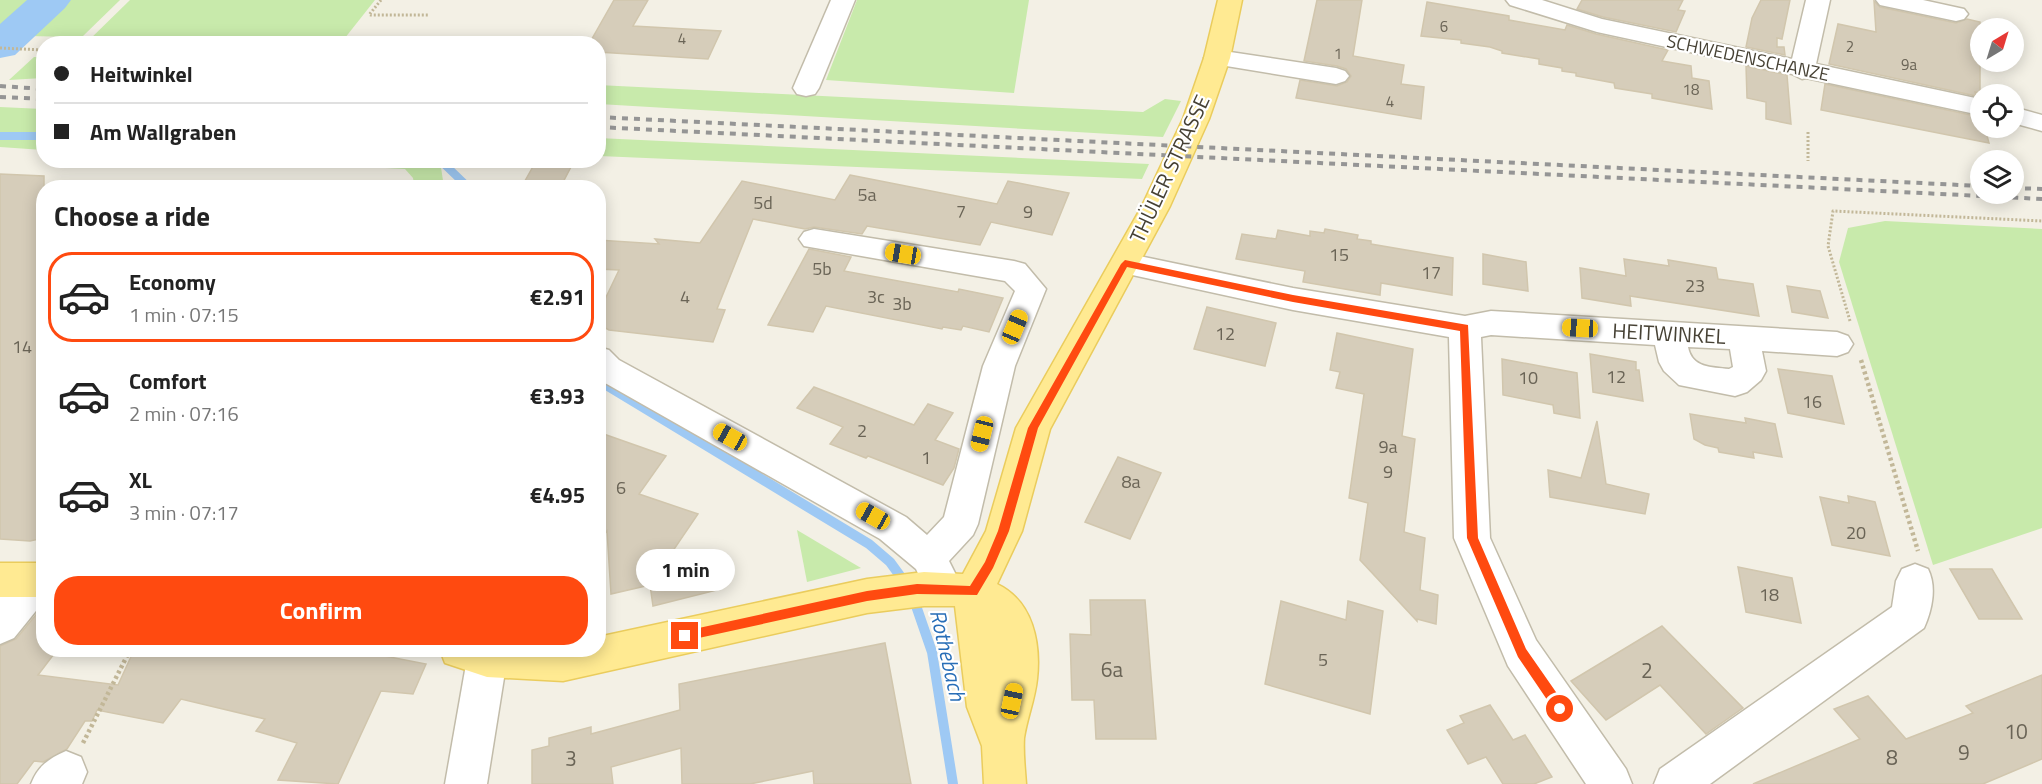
<!DOCTYPE html>
<meta charset="utf-8">
<style>
body{margin:0;font-family:"Titillium Web",sans-serif;background:#f2f2f2;color:#222;height:100vh;display:flex;flex-direction:column;font-size:22px;white-space:nowrap}
*{box-sizing:border-box;margin:0}
p{font-size:20px;color:#767676}
.icon{flex:none;width:33px;height:33px;fill:none;stroke:currentColor;stroke-width:2;stroke-linecap:round;stroke-linejoin:round}
.map{position:relative;flex:1;overflow:hidden}
.sheet{position:absolute;left:36px;top:180px;width:570px;height:477px;display:flex;flex-direction:column;background:#fff;border-radius:24px;box-shadow:0 3px 15px #0003}
.sheet>*{flex:none}
.guide{position:absolute;left:36px;top:36px;width:570px;height:132px;border-radius:24px;box-shadow:0 3px 15px #0003;display:grid;align-content:center;height:132px;padding:0 18px;background:#fff}
.needle{width:39px;rotate:38deg}
.buttons{position:absolute;left:1970px;top:18px;display:grid;gap:12px}
.buttons a{display:grid;place-items:center;width:54px;height:54px;border-radius:50%;background:#fff;box-shadow:0 3px 15px #0003;font-size:30px}
.end{position:absolute;width:27px;height:27px;margin:-14px;border:8px solid #ff4a10;background:#fff;box-shadow:0 0 0 3px #fff}
.from{border-radius:50%}
.bubble{position:absolute;height:42px;border-radius:21px;background:#fff;box-shadow:0 3px 15px #0003;font-size:20px;font-weight:700;line-height:42px;text-align:center}
.car{position:absolute;width:18px;height:36px;margin:-18px -9px;border-radius:8px;box-shadow:0 0 4px 2px #0007;background:linear-gradient(#f5c518 24%,#345 0 40%,#f5c518 0 76%,#345 0 86%,#f5c518 0)}
.guide b{display:flex;align-items:center;gap:21px;height:57px;font-size:22px}
.guide b+b{border-top:2px solid #e0e0e0}
.guide i{width:15px;height:15px;background:#222}
ul{padding:0;list-style:none}
li{display:flex;align-items:center;gap:18px;height:90px;margin:0 12px 9px;padding:0 6px;border:3px solid transparent;border-radius:24px}
li div{flex:1}
li b{display:block;font-size:22px}
li em{font-style:normal;font-weight:700}
li.current{border-color:#ff4a10}
li>.icon{width:54px;height:54px;stroke-width:1.5}
h2{padding:0 18px;font-size:27px;line-height:72px}
.action{display:flex;gap:12px;margin-top:auto;padding:12px 18px}
.action a{flex:1;height:69px;border-radius:24px;background:#ff4a10;color:#fff;font-size:24px;font-weight:700;line-height:69px;text-align:center}
.map>svg:first-child{display:block}
.green{fill:#c8eaab}
.lines{fill:none;stroke-linecap:round;stroke-linejoin:round}
.stream-far1{stroke:#9ec9f4;stroke-width:8}
.stream{stroke:#9ec9f4;stroke-width:10}
.river{fill:#9ec9f4;fill-rule:evenodd}
.building{fill:#d6cdba;stroke:#d1c6ad;stroke-width:1.5}
.minor-casing{stroke:#c2bcaa;stroke-width:3}
.major-casing{stroke:#eacc5d;stroke-width:3}
.path-far1{stroke:#c2b798;stroke-width:3;stroke-dasharray:2 2;stroke-linecap:butt}
.path{stroke:#c2b798;stroke-width:4.5;stroke-dasharray:3 3;stroke-linecap:butt}
.minor{fill:#fff;fill-rule:evenodd}
.major{fill:#ffea92;fill-rule:evenodd}
.rail{stroke:#959595;stroke-width:4;stroke-dasharray:6 6;stroke-linecap:butt}
.route{fill:#ff4a10}
.labels{text-anchor:middle;stroke-width:4.5;stroke-linejoin:round;paint-order:stroke}
.far-number-label{font-size:15px;fill:#6a6456}
.far-street-label{font-size:18px;fill:#464134;stroke:#fff}
.number-label{font-size:18px;fill:#6a6456}
.street-label{font-size:21px;fill:#464134;stroke:#fff}
.near-number-label{font-size:21px;fill:#6a6456}
.water-label{font-size:22px;font-style:italic;fill:#286eb7;stroke:#fff}
</style>
<div class="map">
<svg width="2042" height="784" viewBox="0 0 2042 784">
<rect width="100%" height="100%" fill="#f3f0e5"/>
<!-- green -->
<g class="green">
<path d="M0 0H48L8 35H0Z"/>
<path d="M66 0H120L82 37 26 36Z"/>
<path d="M130 0H375L341 43H86Z"/>
<path d="M857 0H1029L1014 93 826 80Z"/>
<path d="M34 57H43V78L9 80Z"/>
<path d="M598 85 1143 112 1165 99 1181 101 1163 137 599 104Z"/>
<path d="M0 107 43 109V150L0 147Z"/>
<path d="M598 138 1149 164 1142 179 599 156Z"/>
<path d="M251 161H440L444 187H426L414 184 413 178 405 169Z"/>
<path d="M1885 221 2042 229V528L1933 565 1839 262 1848 228Z"/>
<path d="M797 530 861 568 807 582Z"/>
</g>
<g class="lines">
<!-- stream-far1 -->
<g class="stream-far1">
<path d="M0 136H44"/>
<path d="M440 160 469 188"/>
</g>
<!-- stream -->
<g class="stream">
<path d="M598 380 869 544 890 562 906 584"/>
<path d="M913 597 932 652 953 784"/>
</g>
<!-- river -->
<path class="river" d="M27 0H71L65 8 15 55 0 58V24Z"/>
</g>
<!-- building -->
<g class="building">
<path d="M614 0H648L633 26 721 31 708 59 598 52V44H589Z"/>
<path d="M1317 0H1362L1353 56 1404 65 1401 84 1424 87 1421 119 1296 98 1300 80 1337 86 1347 82 1351 76 1346 69 1337 66 1304 61Z"/>
<path d="M1582 0H1683L1678 10 1685 11 1676 32 1603 17 1577 9Z"/>
<path d="M1761 0H1790L1782 39 1777 38V47H1784L1785 55 1746 47 1752 18Z"/>
<path d="M1874 1 1880 7 1956 23 1967 19 1980 22V93L1975 92 1976 96 1829 64 1838 24 1876 32Z"/>
<path d="M1427 2 1509 16V20L1565 30 1567 25 1596 34 1668 50 1662 61 1691 66 1692 78 1709 81 1712 109 1652 98V94L1615 88 1614 83 1576 76V73L1562 71V68L1539 64V59L1502 53V51L1490 47 1461 43V40L1421 36Z"/>
<path d="M1746 66 1787 75 1791 124 1766 119V102L1747 98Z"/>
<path d="M1825 84 1980 117V128H1985L1989 143 1821 110Z"/>
<path d="M535 163 572 165 560 188H521Z"/>
<path d="M0 174 44 176V538L30 541 0 539Z"/>
<path d="M850 175 997 204 1008 181 1069 193 1052 235 991 222 980 245 867 226 862 234 814 227 805 229 753 219 717 309 725 310 713 342 609 330 598 324V314L619 270 598 269V240L659 244 655 239 700 243 742 181 835 200Z"/>
<path d="M1325 229 1358 235 1357 239 1371 241V244L1453 258 1452 295 1381 283 1380 295 1303 282 1305 271 1236 259 1242 234 1276 239 1278 230 1310 236V231L1324 233Z"/>
<path d="M809 249 851 257 844 271 958 292 959 289 1003 298 989 332 963 326 961 330 943 327 942 329 826 306 813 332 768 325Z"/>
<path d="M1483 254 1526 262 1528 291 1483 284Z"/>
<path d="M1624 259 1669 266 1668 260 1716 268 1718 279 1753 284 1759 316 1630 296 1631 306 1582 298 1580 268 1626 276Z"/>
<path d="M1787 286 1820 291 1828 318 1792 312Z"/>
<path d="M1207 307 1276 323 1265 366 1194 349Z"/>
<path d="M1337 333 1413 349 1402 436 1415 439 1404 532 1425 538 1420 590 1438 595 1436 624 1417 619V621L1360 560 1368 503 1349 498 1364 394 1336 388 1340 372 1330 370Z"/>
<path d="M1590 354 1636 362V370H1639L1643 401 1593 392Z"/>
<path d="M1502 359 1577 373 1580 418 1554 413 1553 405 1503 395Z"/>
<path d="M1778 369 1832 376 1844 424 1788 413Z"/>
<path d="M814 387 914 425 928 404 953 413 935 440 959 449 954 468 943 485 868 456 866 458 830 444 843 427 797 408Z"/>
<path d="M1690 414 1746 423 1745 418 1775 424 1782 457 1753 452 1754 458 1719 452 1718 448 1705 445 1694 439Z"/>
<path d="M1597 421 1606 484 1649 494 1645 514 1550 497 1548 470 1581 478Z"/>
<path d="M598 432 666 456 639 494 698 514 666 561 712 550 717 590 653 606 650 585 611 594 607 531 598 542Z"/>
<path d="M1118 457 1161 473 1130 539 1085 522Z"/>
<path d="M1848 496 1875 502 1890 556 1832 545 1820 497 1849 503Z"/>
<path d="M1738 567 1792 578 1801 623 1746 612Z"/>
<path d="M1950 569H1992L2022 619H1979Z"/>
<path d="M1090 600H1145L1156 739H1096L1094 700H1072L1070 634 1091 635Z"/>
<path d="M1281 601 1346 620 1348 601 1383 611 1370 714 1265 684Z"/>
<path d="M44 605V650H57L38 675 118 685 134 650H354L426 664 413 694 381 691 338 784 278 780 297 743 256 731 265 719 181 699 163 723 97 710 92 721H85L67 749 43 762 34 761 17 784H0V646L16 639Z"/>
<path d="M1662 626 1743 708 1706 734 1660 685 1606 720 1571 681Z"/>
<path d="M885 643 911 784H814L813 771 750 784H682L681 748 611 767 613 784H532V750L549 746V738L591 727V734L680 710 679 684Z"/>
<path d="M2042 675V759L1983 784H1753L1860 739 1834 709 1868 696 1906 739 1973 713 1966 706Z"/>
<path d="M1490 705 1513 740 1525 735 1552 777 1534 784H1503L1486 757 1468 764 1447 730 1464 723 1460 716Z"/>
</g>
<g class="lines">
<defs>
<g id="minor">
<path d="M831 0H855L819 88 815 94 806 96 797 94 793 88Z"/>
<path d="M1506 0H1542L1602 19 1792 59 1806 0H1830L1816 64 1980 99V115L1806 78 1802 79 1792 74 1597 32 1510 5Z"/>
<path d="M1876 0H1923L1964 9 1968 14 1964 19 1956 21 1880 5Z"/>
<path d="M1217 50 1336 68 1345 71 1349 76 1345 81 1336 84 1208 63 1204 58 1208 53Z"/>
<path d="M2013 107 2042 115V131L2013 123Z"/>
<path d="M814 229 1014 261 1025 264 1046 289 1015 366 978 524 973 535 949 561 958 579 952 591 939 596 926 591 916 569 880 539 598 379V347L609 350 619 360 906 517 927 535 944 517 983 366 1015 291 1005 281 804 246 799 239 804 232Z"/>
<path d="M1125 253 1293 288 1465 316 1491 311 1837 332 1848 336 1853 344 1848 352 1837 356 1762 351 1766 371 1761 380 1747 392 1735 396 1679 385 1664 371 1659 362 1655 345 1491 335 1481 337 1490 538 1536 640 1626 769 1632 784H1586L1508 666 1454 538 1449 337 1293 310 1114 271 1110 264 1114 257ZM1688 347 1730 349 1733 367 1729 369C1711 367 1692 368 1688 347Z"/>
<path d="M38 563 44 565V601L14 638 0 644V597L25 568Z"/>
<path d="M1915 564 1928 569C1937 587 1932 610 1924 628L1710 784H1654L1660 769 1892 607 1896 581 1902 569Z"/>
<path d="M472 650H502L507 659 487 784H445L467 659Z"/>
<path d="M66 751 81 757 87 772 82 784H31C38 766 48 759 66 751Z"/>
</g>
<g id="major">
<path d="M1218 0H1242L1230 58 1209 119 1170 206 1050 429 1022 531 997 584C1033 601 1041 643 1037 679 1035 699 1027 718 1024 738 1023 753 1025 769 1026 784H984L982 746 967 707 955 606H924L867 613 563 681 487 677 445 663 440 650H598V637L867 579 924 572 963 574 986 531 1016 428 1142 206 1183 119 1204 58Z"/>
<rect x="0" y="563" width="44" height="34"/>
</g>
</defs>
<!-- minor casing -->
<use href="#minor" class="minor-casing"/>
<!-- major casing -->
<use href="#major" class="major-casing"/>
<!-- path-far1 -->
<g class="path-far1">
<path d="M381 0 369 15H428"/>
<path d="M0 48 44 50"/>
<path d="M1808 132V161"/>
<path d="M289 188 294 181"/>
<path d="M1850 321 1828 246 1833 211 2042 221"/>
</g>
<!-- path -->
<g class="path">
<path d="M1861 360 1918 551"/>
<path d="M83 743 130 650"/>
</g>
<!-- minor -->
<use href="#minor" class="minor"/>
<!-- major -->
<use href="#major" class="major"/>
<!-- rail -->
<g class="rail">
<path d="M0 86 44 89"/>
<path d="M0 97 44 99"/>
<path d="M598 117 1980 186"/>
<path d="M598 127 2042 199"/>
<path d="M2013 188 2042 189"/>
</g>
</g>
<!-- route -->
<path class="route" d="M1125 260 1293 295 1468 325 1478 538 1526 649 1565 705V713H1556L1518 657 1467 538 1460 331 1293 302 1127 267 1038 428 1009 531 993 568 977 595 917 594 867 601 685 641 681 640V632L685 631 867 591 917 584 970 586 985 562 998 531 1028 428 1121 264Z"/>
<g class="labels">
<!-- far-number labels -->
<g class="far-number-label">
<text x="1444" y="32">6</text>
<text x="682" y="44">4</text>
<text x="1850" y="52">2</text>
<text x="1338" y="59">1</text>
<text x="1909" y="70">9a</text>
<text x="1691" y="95">18</text>
<text x="1390" y="107">4</text>
</g>
<!-- far-street labels -->
<g class="far-street-label">
<text transform="translate(1748 58) rotate(12)" y="6">SCHWEDENSCHANZE</text>
</g>
<!-- number labels -->
<g class="number-label">
<text x="867" y="201">5a</text>
<text x="763" y="209">5d</text>
<text x="961" y="218">7</text>
<text x="1028" y="218">9</text>
<text x="1339" y="261">15</text>
<text x="822" y="275">5b</text>
<text x="1431" y="279">17</text>
<text x="1695" y="292">23</text>
<text x="685" y="303">4</text>
<text x="876" y="303">3c</text>
<text x="902" y="310">3b</text>
<text x="1225" y="340">12</text>
<text x="22" y="353">14</text>
<text x="1616" y="383">12</text>
<text x="1528" y="384">10</text>
<text x="1812" y="408">16</text>
<text x="862" y="437">2</text>
<text x="1388" y="453">9a</text>
<text x="926" y="464">1</text>
<text x="1388" y="478">9</text>
<text x="1131" y="488">8a</text>
<text x="621" y="494">6</text>
<text x="1856" y="539">20</text>
<text x="1769" y="601">18</text>
<text x="1323" y="666">5</text>
</g>
<!-- street labels -->
<g class="street-label">
<text transform="translate(1170 169) rotate(-65)" y="7">THÜLER STRASSE</text>
<text transform="translate(1669 334) rotate(3)" y="7">HEITWINKEL</text>
</g>
<!-- near-number labels -->
<g class="near-number-label">
<text x="1112" y="677">6a</text>
<text x="1647" y="678">2</text>
<text x="2016" y="739">10</text>
<text x="1964" y="760">9</text>
<text x="1892" y="765">8</text>
<text x="571" y="766">3</text>
</g>
<!-- water labels -->
<g class="water-label">
<text transform="translate(948 655) rotate(77)" y="8">Rothebach</text>
</g>
</g>
</svg>
<div class="buttons">
<a><svg class="needle" viewBox="-14 -14 28 28"><path d="M0-13l5 13h-10z" fill="#e53935"/><path d="M0 13l5-13h-10z" fill="#767676"/></svg></a>
<a><svg class="icon" aria-label="locate" viewBox="0 0 24 24"><circle cx="12" cy="12" r="6"/><path d="M12 2v4M12 18v4M2 12h4M18 12h4"/></svg></a>
<a><svg class="icon" aria-label="layers" viewBox="0 0 24 24"><path d="M12 4l9 5-9 5-9-5zM3 14l9 5 9-5"/></svg></a>
</div>
<i class="end from" style="left:1560px;top:709px"></i>
<i class="end" style="left:685px;top:636px"></i>
<div class="bubble" style="left:636px;top:549px;width:99px">1 min</div>
<i class="car" style="left:903px;top:254px;rotate:280deg"></i>
<i class="car" style="left:1015px;top:327px;rotate:23deg"></i>
<i class="car" style="left:1580px;top:328px;rotate:273deg"></i>
<i class="car" style="left:982px;top:434px;rotate:194deg"></i>
<i class="car" style="left:730px;top:437px;rotate:299deg"></i>
<i class="car" style="left:873px;top:516px;rotate:299deg"></i>
<i class="car" style="left:1012px;top:701px;rotate:12deg"></i>
<div class="guide">
<b><i class="from"></i>Heitwinkel</b>
<b><i></i>Am Wallgraben</b>
</div>
<section class="sheet">
<h2>Choose a ride</h2>
<ul>
<li class="current"><svg class="icon" aria-label="car" viewBox="0 0 24 24"><path d="M5 17H2v-5l4-1 3-4h7l3 4 3 1v5h-3M9 17h6M6 11h13"/><circle cx="7" cy="17" r="2"/><circle cx="17" cy="17" r="2"/></svg><div><b>Economy</b><p>1 min · 07:15</p></div><em>€2.91</em></li>
<li><svg class="icon" aria-label="car" viewBox="0 0 24 24"><path d="M5 17H2v-5l4-1 3-4h7l3 4 3 1v5h-3M9 17h6M6 11h13"/><circle cx="7" cy="17" r="2"/><circle cx="17" cy="17" r="2"/></svg><div><b>Comfort</b><p>2 min · 07:16</p></div><em>€3.93</em></li>
<li><svg class="icon" aria-label="car" viewBox="0 0 24 24"><path d="M5 17H2v-5l4-1 3-4h7l3 4 3 1v5h-3M9 17h6M6 11h13"/><circle cx="7" cy="17" r="2"/><circle cx="17" cy="17" r="2"/></svg><div><b>XL</b><p>3 min · 07:17</p></div><em>€4.95</em></li>
</ul>
<div class="action"><a>Confirm</a></div>
</section>
</div>
